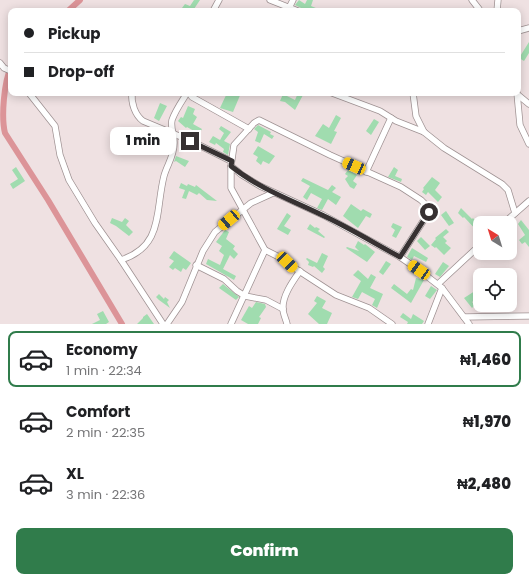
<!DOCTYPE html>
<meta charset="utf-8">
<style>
body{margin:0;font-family:Poppins,sans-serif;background:#f6f6f6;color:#202124;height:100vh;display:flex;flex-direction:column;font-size:15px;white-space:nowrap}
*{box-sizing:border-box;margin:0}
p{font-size:13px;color:#757577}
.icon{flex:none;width:22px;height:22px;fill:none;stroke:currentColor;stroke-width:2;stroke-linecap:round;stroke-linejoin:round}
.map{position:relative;height:324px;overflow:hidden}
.panel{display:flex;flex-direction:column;background:#fff;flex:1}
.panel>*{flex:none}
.banner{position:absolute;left:8px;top:8px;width:513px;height:88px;border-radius:8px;box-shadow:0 2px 10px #0003;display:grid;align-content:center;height:88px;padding:0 16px;background:#fff}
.needle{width:26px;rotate:322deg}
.fabs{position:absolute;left:473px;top:216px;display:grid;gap:8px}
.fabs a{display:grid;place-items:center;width:44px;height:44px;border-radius:8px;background:#fff;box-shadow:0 2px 10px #0003;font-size:20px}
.end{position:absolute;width:18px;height:18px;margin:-9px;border:5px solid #373132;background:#fff;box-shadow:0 0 0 2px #fff}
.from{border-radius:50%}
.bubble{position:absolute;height:28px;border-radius:8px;background:#fff;box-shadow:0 2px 10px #0003;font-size:13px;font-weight:800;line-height:28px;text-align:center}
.car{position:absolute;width:12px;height:24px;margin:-12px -6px;border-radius:5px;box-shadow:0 0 3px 1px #0007;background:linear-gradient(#f5c518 24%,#345 0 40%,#f5c518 0 76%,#345 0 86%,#f5c518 0)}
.banner b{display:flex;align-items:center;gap:14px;height:38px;font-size:15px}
.banner b+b{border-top:1px solid #e0e0e0}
.banner i{width:10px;height:10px;background:#202124}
ul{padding:7px 0 0;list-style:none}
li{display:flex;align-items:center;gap:12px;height:56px;margin:0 8px 6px;padding:0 8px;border:2px solid transparent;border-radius:8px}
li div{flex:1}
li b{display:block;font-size:15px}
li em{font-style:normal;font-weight:800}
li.on{border-color:#307c4b}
li>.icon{width:36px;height:36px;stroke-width:1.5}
.cta{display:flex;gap:8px;margin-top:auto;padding:8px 16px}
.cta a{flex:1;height:46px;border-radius:8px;background:#307c4b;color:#fff;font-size:16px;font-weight:800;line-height:46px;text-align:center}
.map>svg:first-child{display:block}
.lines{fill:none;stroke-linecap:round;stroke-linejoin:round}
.canal{stroke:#dc9498;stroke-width:6}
.building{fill:#a0dcaf}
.minor-casing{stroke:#9f9293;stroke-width:7}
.minor{stroke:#fff;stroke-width:5.5}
.route{stroke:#373132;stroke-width:5}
</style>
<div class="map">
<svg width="529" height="324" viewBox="0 0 529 324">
<rect width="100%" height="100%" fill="#efe1e2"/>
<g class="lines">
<!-- canal -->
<g class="canal">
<path d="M68 11 80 0"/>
<path d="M11 67C4 82 1 117 5 133L48 200 122 324"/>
</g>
</g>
<!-- building -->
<g class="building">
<path d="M194 0H200L194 9 197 11H186L182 8 185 4 190 6Z"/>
<path d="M299 0 305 4 307 0H313L311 6 323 11H302L301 8 295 5Z"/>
<path d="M529 42V53L524 61 519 58Z"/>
<path d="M227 93H241L233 112 220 108Z"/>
<path d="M298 93 303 95 295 110 285 102 280 101 283 94 295 100Z"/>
<path d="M160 103 167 106 159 121 154 118Z"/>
<path d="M188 106 195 109 193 114 197 117 193 124 202 129 199 134 187 127 186 128 178 121 181 117 183 118Z"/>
<path d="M336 115 341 118 334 131 337 132 331 144 315 136 323 124 329 128Z"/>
<path d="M374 119 379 122 371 135 366 131Z"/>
<path d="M258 125 271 132 270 134 274 136 272 139 264 134 260 143 255 141 258 132 254 129Z"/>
<path d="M221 126 231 132 224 141 230 144 228 155 223 152 224 149 216 143 215 145 209 142 213 136 220 140 224 133 219 129Z"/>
<path d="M258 146 275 156 269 164 263 161 261 165 256 161 258 157 253 154Z"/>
<path d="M176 156 189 161 185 167 176 161 174 162Z"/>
<path d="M16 167 25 181 13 189 10 184 18 179 12 170Z"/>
<path d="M394 167 398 170 395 176 402 179 401 182 388 177Z"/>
<path d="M348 170 357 175 353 181 357 184 354 189 350 187 345 179 348 176 345 174Z"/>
<path d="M432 177 440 183 435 190 442 197 438 202 428 192 426 195 422 192 424 189 423 188Z"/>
<path d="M303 178 328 190 332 185 336 188 332 192 341 197 336 205 328 199 322 210 317 208 322 199 311 193 307 200 303 197 310 186 301 181Z"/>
<path d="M181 183 187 186 188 184 195 187 196 185 217 201 207 200 199 193 197 195 189 191 186 199 182 198 185 190 179 188Z"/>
<path d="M351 204 361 211 363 209 372 214 370 218 366 216 358 228 343 216Z"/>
<path d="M461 208 472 219 473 218 480 227V234L464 217 463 218 458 213Z"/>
<path d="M446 211 454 223 449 226 441 215Z"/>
<path d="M287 213 291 216 284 226 291 230 288 235 277 229Z"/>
<path d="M112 218 122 222 125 218 129 221 126 225 133 232 129 236 116 226 110 223Z"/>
<path d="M521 220 529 230V247L525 242 522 244 519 240 525 235 518 224Z"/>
<path d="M393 223 402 227 396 238 392 236 395 230 391 227Z"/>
<path d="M310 224 315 228 316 227 320 229 318 231 325 237 324 238 307 229Z"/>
<path d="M446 229 449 232 443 237 447 241 445 243 451 248 444 255 436 247 435 248 431 245 436 239 435 238Z"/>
<path d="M225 230 229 232 226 239 235 246 233 249 238 254 234 259 230 255 223 269 236 276 234 280 206 264 208 259 220 265 224 255 219 251 222 246 216 242Z"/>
<path d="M421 237 430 246 425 250 417 241Z"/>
<path d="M358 241 364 245 365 244 375 252 367 262 346 248 347 247 359 251 355 247Z"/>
<path d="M412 248 428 258 426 262 414 256 412 260 407 257Z"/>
<path d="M174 251 191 263 186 270 183 268 181 272 175 268 173 270 169 267 174 261 169 258Z"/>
<path d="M322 253 328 256 323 267 325 269 322 273 314 266 313 267 308 265 309 262 306 259 307 258 317 263Z"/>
<path d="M386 261 391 264 383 275 379 272Z"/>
<path d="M443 262 449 266 440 277 435 274Z"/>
<path d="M358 270 368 279 371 274 376 277 370 288 383 294 377 308 372 305 375 299 362 292 358 299 352 297 361 281 353 275Z"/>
<path d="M416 278 424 280 411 303 391 288 394 284 407 294 411 289 413 290Z"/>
<path d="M223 284 239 297 236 300 219 288Z"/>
<path d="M431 286 437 290 430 299 425 296Z"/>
<path d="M478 289 480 292V296L472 302 475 305 472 308 464 298Z"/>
<path d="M159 294 164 299 165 297 169 300 167 302 170 308 159 300 156 297Z"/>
<path d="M317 296 326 301 322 308 332 313 327 324H319L308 314 317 303 314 301Z"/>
<path d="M256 302 265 304 266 307 259 317 261 318 258 324H248L241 320 249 306 252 308Z"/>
<path d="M103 311 109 322 106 324H92L100 320 97 314Z"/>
<path d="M403 313 411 319 413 314 424 321 422 324H407L408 322 400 317Z"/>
<path d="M147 314 154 324H137L143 318V317Z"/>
</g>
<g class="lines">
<defs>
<g id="minor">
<path d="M270 0 298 11"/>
<path d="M472 0 479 9 478 11"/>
<path d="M289 8 293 0"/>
<path d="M213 11 219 0"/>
<path d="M497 11 498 0"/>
<path d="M518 31 529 28"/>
<path d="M0 63 4 68 11 71"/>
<path d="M29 93 55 126 60 155 69 180 95 223 121 260 163 324"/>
<path d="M132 93C131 103 135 115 143 121L191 141 231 161"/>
<path d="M189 93 192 97 249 129"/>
<path d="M332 93 380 111 396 121 424 132"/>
<path d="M413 93 416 116 424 132 444 148 502 184 508 190 515 213"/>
<path d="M517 93 520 125 529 144"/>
<path d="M518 95 529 104"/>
<path d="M231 166 242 175 260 186 323 215 400 257 419 270 442 288 469 324"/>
<path d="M366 172 391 118"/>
<path d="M504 223 529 201"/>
<path d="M121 260C164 246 155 211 164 176 167 165 174 156 174 144 175 136 170 128 172 120 175 111 182 101 187 93"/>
<path d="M196 265 224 279 237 291 245 296 266 300 283 309"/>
<path d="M438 284 480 245"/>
<path d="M464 317 529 316"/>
<path d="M167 324 182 302 203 251 215 232 251 203 273 193"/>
<path d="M231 324 265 250"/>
<path d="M287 324C286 319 283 314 283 309 282 296 293 281 300 271"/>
<path d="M392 324 369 308 336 295 293 267 287 261 265 250 231 188V166L234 145 254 123 259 120 330 155 401 187 421 200 428 207 429 212 400 257"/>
<path d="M428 324 442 288"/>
</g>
</defs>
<!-- minor casing -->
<use href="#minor" class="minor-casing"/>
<!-- minor -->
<use href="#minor" class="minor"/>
</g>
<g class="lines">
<!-- route -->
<path class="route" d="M190 141 232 161 231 166C258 188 291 200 322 215 348 227 374 243 400 257L429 212"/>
</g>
</svg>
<div class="fabs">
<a><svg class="needle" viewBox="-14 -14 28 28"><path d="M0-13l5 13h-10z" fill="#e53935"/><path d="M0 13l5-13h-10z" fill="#757577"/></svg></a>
<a><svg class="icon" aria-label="locate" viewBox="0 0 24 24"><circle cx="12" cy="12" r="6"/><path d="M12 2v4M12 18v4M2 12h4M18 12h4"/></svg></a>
</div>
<i class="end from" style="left:429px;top:212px"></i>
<i class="end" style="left:190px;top:141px"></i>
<div class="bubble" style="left:110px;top:127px;width:66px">1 min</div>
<i class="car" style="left:354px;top:166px;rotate:294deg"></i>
<i class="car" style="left:229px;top:220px;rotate:230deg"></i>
<i class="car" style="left:287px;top:262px;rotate:134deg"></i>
<i class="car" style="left:419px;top:270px;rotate:304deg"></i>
<div class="banner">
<b><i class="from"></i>Pickup</b>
<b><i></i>Drop-off</b>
</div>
</div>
<section class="panel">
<ul>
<li class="on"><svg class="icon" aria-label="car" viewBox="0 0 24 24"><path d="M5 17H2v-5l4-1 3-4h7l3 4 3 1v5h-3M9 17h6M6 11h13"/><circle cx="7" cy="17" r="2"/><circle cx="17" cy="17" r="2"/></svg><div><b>Economy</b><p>1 min · 22:34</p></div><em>₦1,460</em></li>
<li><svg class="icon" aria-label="car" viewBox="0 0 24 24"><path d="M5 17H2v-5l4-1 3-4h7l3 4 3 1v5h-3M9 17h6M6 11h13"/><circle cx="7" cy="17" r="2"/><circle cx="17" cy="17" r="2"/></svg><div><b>Comfort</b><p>2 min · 22:35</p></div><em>₦1,970</em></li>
<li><svg class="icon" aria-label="car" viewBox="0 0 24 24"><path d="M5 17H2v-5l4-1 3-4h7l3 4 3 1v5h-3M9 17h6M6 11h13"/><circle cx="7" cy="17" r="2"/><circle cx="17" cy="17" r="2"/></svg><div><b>XL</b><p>3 min · 22:36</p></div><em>₦2,480</em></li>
</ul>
<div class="cta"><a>Confirm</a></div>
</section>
